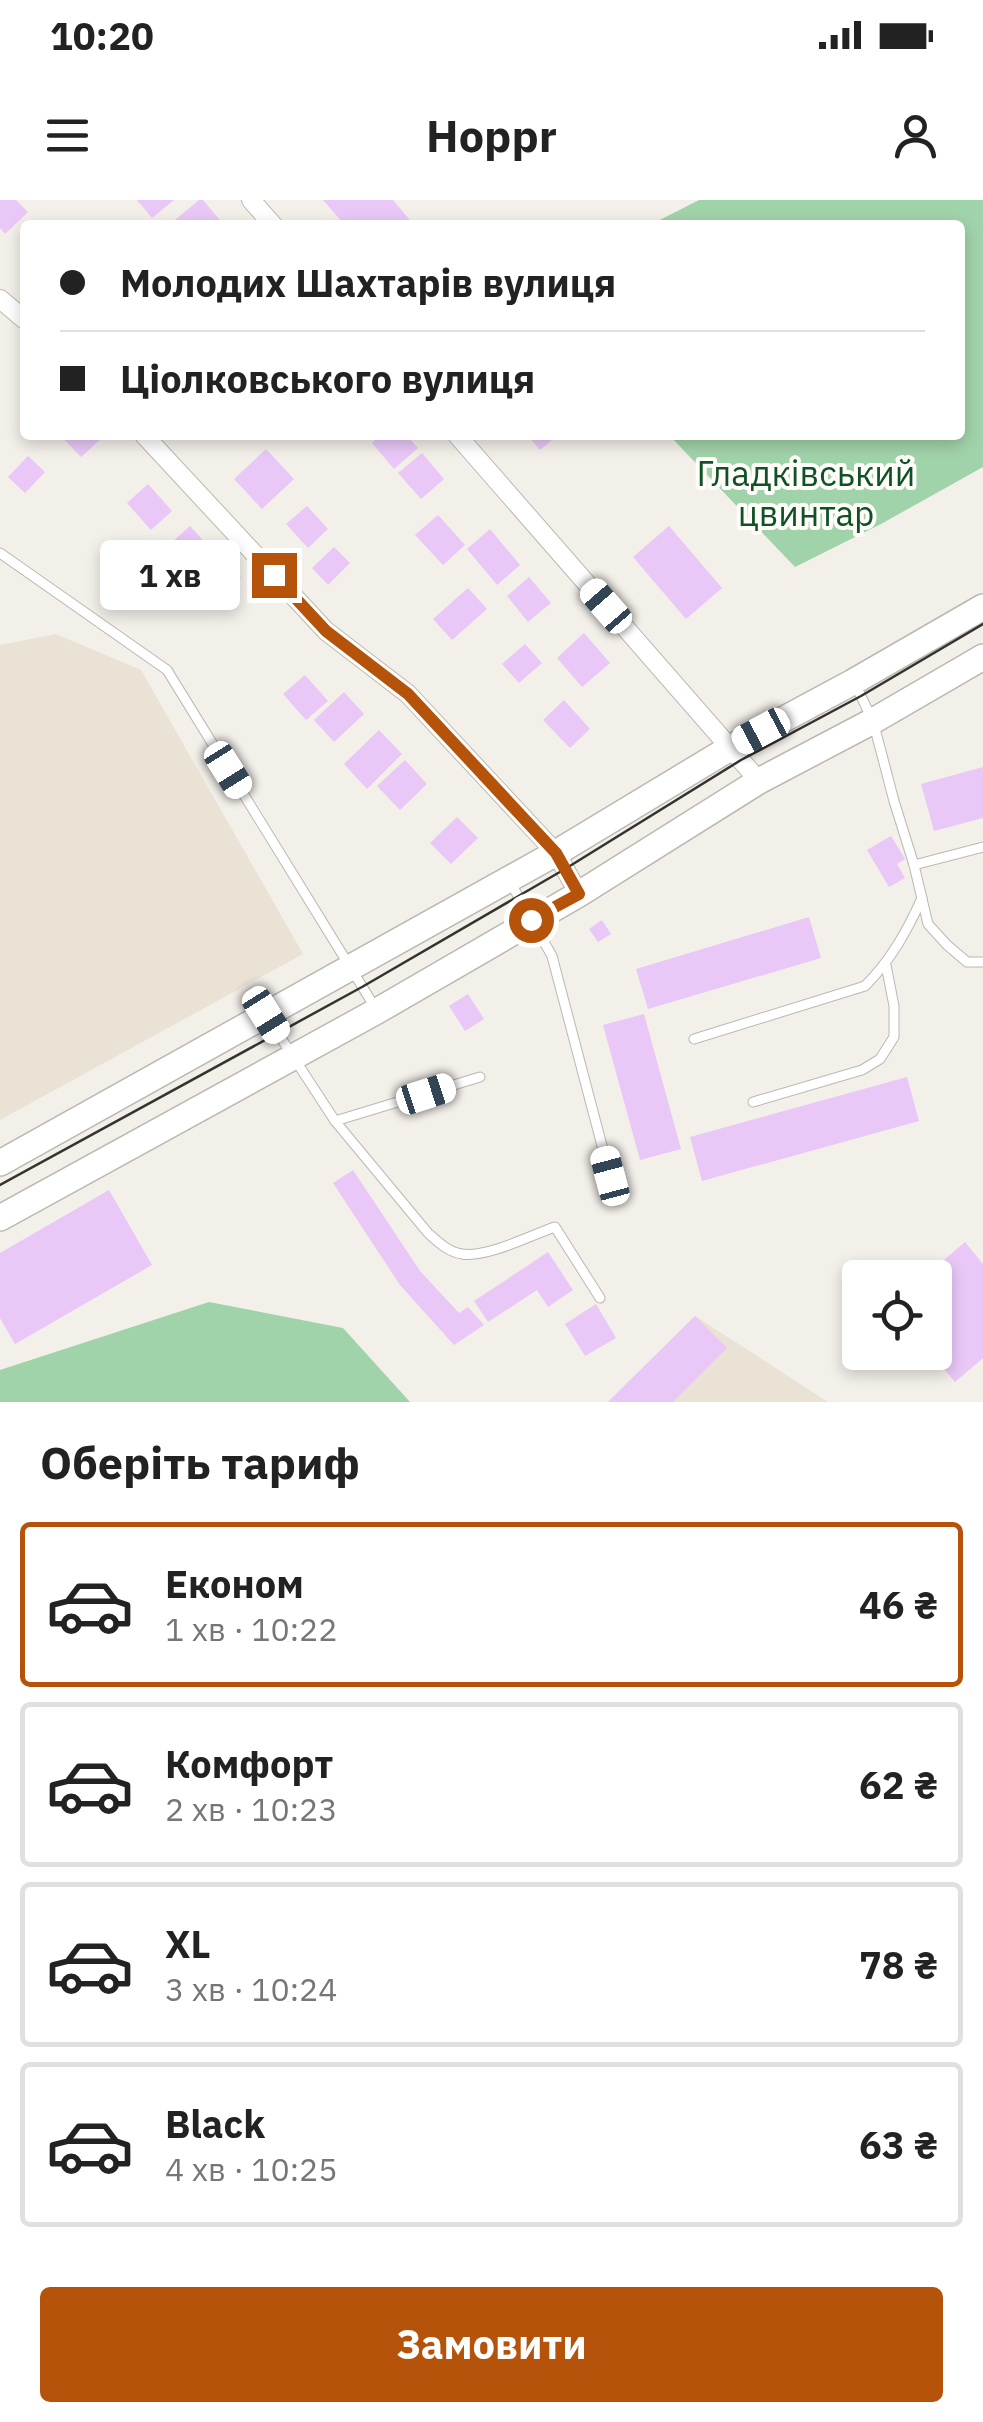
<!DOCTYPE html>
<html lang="uk">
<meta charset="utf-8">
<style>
body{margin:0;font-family:"IBM Plex Sans",sans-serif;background:#f2f2f2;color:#222;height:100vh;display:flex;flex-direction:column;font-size:38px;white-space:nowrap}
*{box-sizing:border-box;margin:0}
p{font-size:32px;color:#767676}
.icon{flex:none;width:55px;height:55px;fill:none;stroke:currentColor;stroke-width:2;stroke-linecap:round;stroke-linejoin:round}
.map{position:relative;height:1202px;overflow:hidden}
.side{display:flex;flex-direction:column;background:#fff;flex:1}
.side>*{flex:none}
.guide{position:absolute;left:20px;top:20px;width:945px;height:220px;border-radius:10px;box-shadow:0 5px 15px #0003;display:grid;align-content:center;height:220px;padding:0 40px;background:#fff}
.fabs{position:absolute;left:842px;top:1060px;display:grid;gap:20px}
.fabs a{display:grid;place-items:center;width:110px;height:110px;border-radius:10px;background:#fff;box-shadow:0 5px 15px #0003;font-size:50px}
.end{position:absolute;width:45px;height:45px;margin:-22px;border:12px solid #b45309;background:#fff;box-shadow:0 0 0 5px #fff}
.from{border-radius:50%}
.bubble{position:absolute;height:70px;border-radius:10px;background:#fff;box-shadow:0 5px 15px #0003;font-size:32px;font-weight:700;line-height:70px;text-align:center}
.car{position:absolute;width:30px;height:60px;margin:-30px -15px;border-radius:12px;box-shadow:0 0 8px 2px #0007;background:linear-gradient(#fff 24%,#345 0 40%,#fff 0 76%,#345 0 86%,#fff 0)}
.guide b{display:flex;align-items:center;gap:35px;height:95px;font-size:38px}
.guide b+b{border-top:2px solid #e0e0e0}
.guide i{width:25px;height:25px;background:#222}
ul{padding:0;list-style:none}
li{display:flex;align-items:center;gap:30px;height:165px;margin:0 20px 15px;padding:0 20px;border:5px solid #e0e0e0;border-radius:10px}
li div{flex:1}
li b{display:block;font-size:38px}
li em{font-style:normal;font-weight:700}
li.selected{border-color:#b45309}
li>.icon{width:90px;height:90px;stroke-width:1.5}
h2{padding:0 40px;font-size:45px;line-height:120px}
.action{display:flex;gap:20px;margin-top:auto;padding:20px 40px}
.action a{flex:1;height:115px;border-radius:10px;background:#b45309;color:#fff;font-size:40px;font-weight:700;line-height:115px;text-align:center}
.status{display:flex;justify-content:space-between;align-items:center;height:70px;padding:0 50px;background:#fff;direction:ltr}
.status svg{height:28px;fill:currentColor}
header{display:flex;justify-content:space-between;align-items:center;height:130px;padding:0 40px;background:#fff;font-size:45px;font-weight:700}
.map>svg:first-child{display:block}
.built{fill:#eae2d5}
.green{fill:#a1d3aa}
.building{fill:#e9c8f8}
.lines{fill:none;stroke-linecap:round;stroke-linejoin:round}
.lane-casing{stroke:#bbb8b2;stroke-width:11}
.street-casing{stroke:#bbb8b2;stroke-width:20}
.secondary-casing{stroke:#bbb8b2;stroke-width:28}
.lane{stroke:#fff;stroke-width:9}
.street{stroke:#fff;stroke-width:18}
.secondary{stroke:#fff;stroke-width:25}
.tram{stroke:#343330;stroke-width:2.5}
.route{stroke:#b45309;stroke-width:12}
.labels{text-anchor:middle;stroke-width:8;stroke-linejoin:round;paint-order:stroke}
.park-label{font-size:35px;fill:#0f5226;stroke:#fffcf9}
</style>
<div class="status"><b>10:20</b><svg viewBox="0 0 49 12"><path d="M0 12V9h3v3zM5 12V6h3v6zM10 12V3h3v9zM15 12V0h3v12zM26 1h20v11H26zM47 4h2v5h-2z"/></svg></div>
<header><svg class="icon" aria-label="menu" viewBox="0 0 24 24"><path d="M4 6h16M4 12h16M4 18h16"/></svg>Hoppr<svg class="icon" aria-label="person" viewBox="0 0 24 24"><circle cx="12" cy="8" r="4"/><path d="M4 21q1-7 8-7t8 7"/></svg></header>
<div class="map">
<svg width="983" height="1202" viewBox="0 0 983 1202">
<rect width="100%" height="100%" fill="#f3efe9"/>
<!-- built -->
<g class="built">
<path d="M56 434 141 470 303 754 0 920V445Z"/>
<path d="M695 1116 828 1202H608Z"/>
</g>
<!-- green -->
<g class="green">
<path d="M699 0H983V267L881 324 795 367 669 235H960V25H650Z"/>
<path d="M209 1102 343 1128 410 1202H0V1170Z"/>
</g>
<!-- building -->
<g class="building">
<path d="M0 0H16L28 12 5 34 0 28Z"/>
<path d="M137 0H174L152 18Z"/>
<path d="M199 0H203L224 25H169Z"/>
<path d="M323 0H393L414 25H345Z"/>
<path d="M60 235H100L103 237 81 257Z"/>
<path d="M380 235H406L418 248 394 269 372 243Z"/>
<path d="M527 235H558L540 250Z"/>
<path d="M266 249 294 279 262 309 234 279Z"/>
<path d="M422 253 444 279 421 299 398 273Z"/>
<path d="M28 256 45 272 25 293 8 277Z"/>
<path d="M148 284 172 311 151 330 127 303Z"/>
<path d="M307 306 328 329 308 348 286 324Z"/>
<path d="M438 315 465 345 443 365 415 335Z"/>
<path d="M190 326 210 348 182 373 162 351Z"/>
<path d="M669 326 722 388 686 419 633 357Z"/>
<path d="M490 329 520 365 497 385 467 349Z"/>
<path d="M334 347 350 363 328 385 312 368Z"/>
<path d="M217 352 241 377 218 400 193 375Z"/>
<path d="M529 377 551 403 528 422 507 396Z"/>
<path d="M468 388 487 409 452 440 433 419Z"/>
<path d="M584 433 610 463 582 487 557 458Z"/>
<path d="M525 444 542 463 519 483 502 464Z"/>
<path d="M305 475 328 501 306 520 283 494Z"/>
<path d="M344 492 364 514 334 542 314 520Z"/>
<path d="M564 500 590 529 570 548 543 520Z"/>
<path d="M379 530 402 554 367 589 344 564Z"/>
<path d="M405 560 427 584 400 610 377 586Z"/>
<path d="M983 567V618L934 631 921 584Z"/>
<path d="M457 617 478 638 451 664 430 643Z"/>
<path d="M891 636 905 659 897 664 905 678 889 687 867 650Z"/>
<path d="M809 717 821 758 648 809 636 769Z"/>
<path d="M602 720 611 734 598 742 589 729Z"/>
<path d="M468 794 484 819 465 831 449 806Z"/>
<path d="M644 814 681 949 640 960 603 825Z"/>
<path d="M907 877 919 921 702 981 690 937Z"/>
<path d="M353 970 420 1071 459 1113 468 1107 484 1125 454 1145 400 1085 333 983Z"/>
<path d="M109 990 152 1065 15 1144 0 1118V1053Z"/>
<path d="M965 1042 983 1064V1158L955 1182 930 1152H935V1078H923Z"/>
<path d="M548 1052 573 1090 548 1107 537 1090 488 1122 474 1101Z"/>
<path d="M596 1104 616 1138 585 1156 565 1124Z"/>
<path d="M695 1116 727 1148 673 1202H608Z"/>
</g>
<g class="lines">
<defs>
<g id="lane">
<path d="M0 353 167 470 376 809"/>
<path d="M855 484 873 521 894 601 914 665"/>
<path d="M983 647 914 665 928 724 947 745 967 762H983"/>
<path d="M510 682 552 756 610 976"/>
<path d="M266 815 335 921 480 877"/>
<path d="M694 839 865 786C891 760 907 731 922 698"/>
<path d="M753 902 862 870 880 859 894 837V806L886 765"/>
<path d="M335 921 428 1033C438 1042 448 1052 462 1054 487 1058 531 1035 555 1027L600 1098"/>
</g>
<g id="street">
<path d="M251 0 273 25"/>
<path d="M0 99 25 120"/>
<path d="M144 235 326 431 408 494 556 653 579 694"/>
<path d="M457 235 759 581"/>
</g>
<g id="secondary">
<path d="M0 963 556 653 730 548 853 482 983 407"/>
<path d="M0 1018 377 811 579 694 759 581 873 521 983 457"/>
</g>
</defs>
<!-- lane casing -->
<use href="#lane" class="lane-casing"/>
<!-- street casing -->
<use href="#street" class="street-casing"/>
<!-- secondary casing -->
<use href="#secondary" class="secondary-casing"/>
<!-- lane -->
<use href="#lane" class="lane"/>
<!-- street -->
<use href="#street" class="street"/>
<!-- secondary -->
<use href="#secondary" class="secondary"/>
<!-- tram -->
<path class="tram" d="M0 985 362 787 565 669 741 560 861 496 983 424"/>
</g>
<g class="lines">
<!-- route -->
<path class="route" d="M274 375 326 431 408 494 556 653 579 694 531 720"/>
</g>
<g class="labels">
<!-- park labels -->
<g class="park-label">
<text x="806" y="286">Гладківський<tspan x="806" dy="40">цвинтар</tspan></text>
</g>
</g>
</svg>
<div class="fabs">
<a><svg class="icon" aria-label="locate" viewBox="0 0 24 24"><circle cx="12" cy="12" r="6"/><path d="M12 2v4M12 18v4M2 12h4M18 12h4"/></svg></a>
</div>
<i class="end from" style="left:531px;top:720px"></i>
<i class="end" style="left:274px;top:375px"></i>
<div class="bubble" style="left:100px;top:340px;width:140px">1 хв</div>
<i class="car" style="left:606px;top:406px;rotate:319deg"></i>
<i class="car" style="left:761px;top:531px;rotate:242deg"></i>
<i class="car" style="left:228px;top:570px;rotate:148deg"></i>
<i class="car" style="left:266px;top:815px;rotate:148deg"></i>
<i class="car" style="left:426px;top:894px;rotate:72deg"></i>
<i class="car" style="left:610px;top:976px;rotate:345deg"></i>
<div class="guide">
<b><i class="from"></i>Молодих Шахтарів вулиця</b>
<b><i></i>Ціолковського вулиця</b>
</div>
</div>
<section class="side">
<h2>Оберіть тариф</h2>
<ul>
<li class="selected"><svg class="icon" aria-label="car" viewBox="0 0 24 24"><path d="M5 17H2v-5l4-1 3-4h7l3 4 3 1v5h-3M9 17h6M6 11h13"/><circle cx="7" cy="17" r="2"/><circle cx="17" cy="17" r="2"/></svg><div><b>Економ</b><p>1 хв · 10:22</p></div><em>46 ₴</em></li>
<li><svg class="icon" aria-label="car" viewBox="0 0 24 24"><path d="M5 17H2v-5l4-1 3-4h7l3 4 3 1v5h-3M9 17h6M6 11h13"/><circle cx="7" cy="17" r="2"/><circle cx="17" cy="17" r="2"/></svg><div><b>Комфорт</b><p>2 хв · 10:23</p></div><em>62 ₴</em></li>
<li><svg class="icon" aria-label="car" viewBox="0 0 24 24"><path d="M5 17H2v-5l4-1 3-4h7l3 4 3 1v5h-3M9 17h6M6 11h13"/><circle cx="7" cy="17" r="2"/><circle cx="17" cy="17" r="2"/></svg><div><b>XL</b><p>3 хв · 10:24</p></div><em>78 ₴</em></li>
<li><svg class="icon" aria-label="car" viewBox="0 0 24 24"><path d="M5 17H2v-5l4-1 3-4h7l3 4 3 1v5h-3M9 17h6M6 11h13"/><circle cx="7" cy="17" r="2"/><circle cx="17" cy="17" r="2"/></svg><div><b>Black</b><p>4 хв · 10:25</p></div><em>63 ₴</em></li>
</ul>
<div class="action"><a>Замовити</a></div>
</section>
